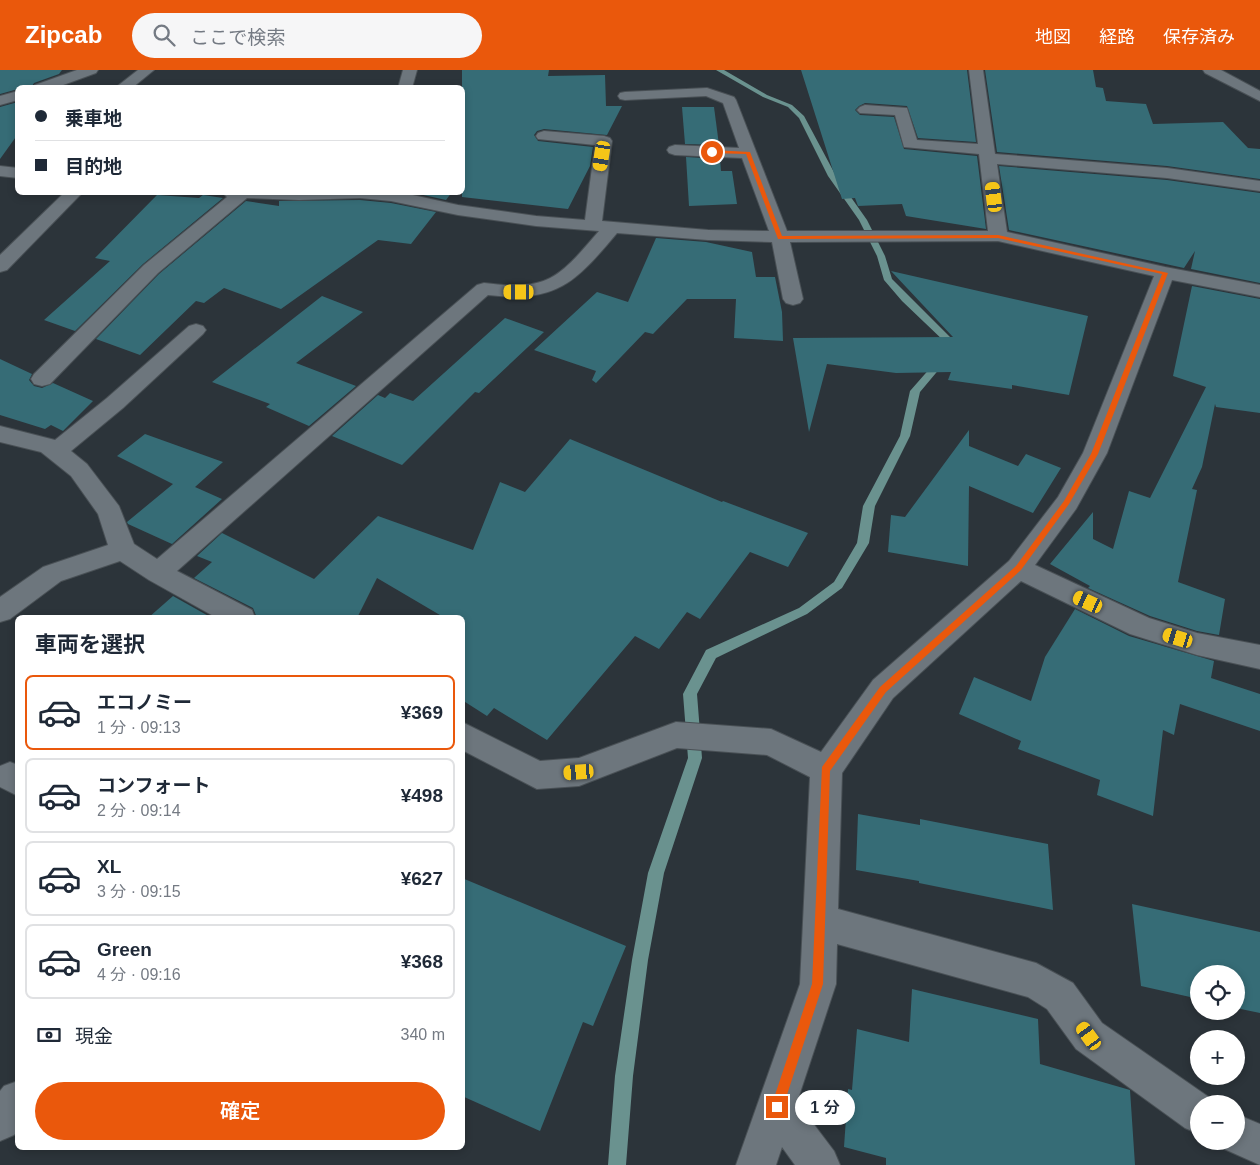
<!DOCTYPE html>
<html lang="ja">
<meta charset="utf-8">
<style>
body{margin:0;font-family:Arial,"Noto Sans JP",sans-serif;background:#f6f6f7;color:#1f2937;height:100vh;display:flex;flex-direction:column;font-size:19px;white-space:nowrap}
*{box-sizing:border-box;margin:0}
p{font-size:16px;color:#747a83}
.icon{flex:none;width:28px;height:28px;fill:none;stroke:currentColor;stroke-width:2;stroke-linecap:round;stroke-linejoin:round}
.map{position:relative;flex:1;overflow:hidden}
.sheet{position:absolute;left:15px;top:545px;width:450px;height:535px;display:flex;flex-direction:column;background:#fff;border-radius:8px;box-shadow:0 2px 8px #0003}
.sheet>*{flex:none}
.guide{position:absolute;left:15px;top:15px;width:450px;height:110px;border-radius:8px;box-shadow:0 2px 8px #0003;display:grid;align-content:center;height:110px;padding:0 20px;background:#fff}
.controls{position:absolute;left:1190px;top:895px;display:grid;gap:10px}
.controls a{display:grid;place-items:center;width:55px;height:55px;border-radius:50%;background:#fff;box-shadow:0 2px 8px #0003;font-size:25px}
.end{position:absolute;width:22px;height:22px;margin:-11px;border:6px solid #ea580c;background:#fff;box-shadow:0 0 0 2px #fff}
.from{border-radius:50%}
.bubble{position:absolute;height:35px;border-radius:18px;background:#fff;box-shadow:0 2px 8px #0003;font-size:16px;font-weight:600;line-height:35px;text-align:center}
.car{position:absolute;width:15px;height:30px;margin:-15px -8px;border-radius:6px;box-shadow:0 0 4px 1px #0007;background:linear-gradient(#f5c518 24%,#345 0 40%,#f5c518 0 76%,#345 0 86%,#f5c518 0)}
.guide b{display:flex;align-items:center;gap:18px;height:48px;font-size:19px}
.guide b+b{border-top:1px solid #e0e1e3}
.guide i{width:12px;height:12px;background:#1f2937}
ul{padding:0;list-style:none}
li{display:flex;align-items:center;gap:15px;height:75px;margin:0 10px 8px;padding:0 10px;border:2px solid #e0e1e3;border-radius:8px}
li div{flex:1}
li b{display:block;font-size:19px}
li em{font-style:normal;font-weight:600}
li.on{border-color:#ea580c}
li>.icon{width:45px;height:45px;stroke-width:1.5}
h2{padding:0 20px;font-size:22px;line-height:60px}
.pay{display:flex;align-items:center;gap:12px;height:55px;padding:0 20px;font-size:19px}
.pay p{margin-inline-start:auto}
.primary-button{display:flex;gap:10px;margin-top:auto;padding:10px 20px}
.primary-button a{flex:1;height:58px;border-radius:30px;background:#ea580c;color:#fff;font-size:20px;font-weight:600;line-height:58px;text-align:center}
header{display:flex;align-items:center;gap:30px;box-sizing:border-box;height:70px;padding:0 25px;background:#ea580c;color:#fff}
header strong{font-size:24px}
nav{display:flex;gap:28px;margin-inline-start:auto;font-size:18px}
.search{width:350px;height:45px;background:#f6f6f7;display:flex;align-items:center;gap:12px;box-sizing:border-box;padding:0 18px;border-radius:28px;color:#747a83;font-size:19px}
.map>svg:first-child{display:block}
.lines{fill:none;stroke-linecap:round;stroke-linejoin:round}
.stream{fill:#6a928f;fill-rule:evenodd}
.building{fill:#366c76}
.minor-casing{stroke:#495055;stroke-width:2}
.minor{fill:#6d767d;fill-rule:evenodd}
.route{fill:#ea580c}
</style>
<header>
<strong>Zipcab</strong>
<div class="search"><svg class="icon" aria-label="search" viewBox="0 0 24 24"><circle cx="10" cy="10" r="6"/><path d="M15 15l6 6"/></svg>ここで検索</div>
<nav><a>地図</a><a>経路</a><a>保存済み</a></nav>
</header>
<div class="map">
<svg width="1260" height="1095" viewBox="0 0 1260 1095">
<rect width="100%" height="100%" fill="#2c343a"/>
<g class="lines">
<!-- stream -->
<path class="stream" d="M716 0H724L767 25 792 35 804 46 836 106 867 150 885 186 892 209 956 273 946 291 920 322 910 366 875 436 869 473 842 518 807 544 716 588 697 624 702 688 664 803 648 890 633 1006 626 1095H608L615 1006 632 890 648 803 688 688 683 624 706 580 799 538 834 512 857 473 863 436 900 366 910 321 939 288 946 273 902 231 884 210 877 186 859 150 828 106 799 48 788 37 763 27Z"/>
</g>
<!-- building -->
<g class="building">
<path d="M0 0H62L59 4 34 13 31 18H18V19L0 24Z"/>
<path d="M462 0H549L548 6 605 5 606 36H622L607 65 544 59 537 61 534 65 538 71 593 77 590 96 568 139 462 127Z"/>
<path d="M801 0H967L976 72 918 68 907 36 865 33 859 36 855 40 860 45 894 47 904 79 977 86 986 159 906 146 902 134 858 136 855 128 842 129Z"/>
<path d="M985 0H1093L1096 17 1103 18 1106 31 1146 34 1153 54 1223 52 1248 78 1260 79V109L1167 96 997 82Z"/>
<path d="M18 32V64L0 89V37Z"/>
<path d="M682 37H714L719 75 685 74Z"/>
<path d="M686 87 720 89 721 101H732L737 134 689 136Z"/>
<path d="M999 96 1167 110 1260 123V213L1191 199 1195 181 1184 198 1009 160Z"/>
<path d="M410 122H452L446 130Z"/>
<path d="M157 125 199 128 203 125 223 128 143 194 75 261 44 250 110 191 95 188Z"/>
<path d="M360 130 391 133 436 142 411 174 378 170 281 239 224 218 204 233 196 231 140 285 96 269 159 204 246 131 279 136V131Z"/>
<path d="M656 168 706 172 752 182 756 207H775L782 242 783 271 734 268 736 229H687L653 264 645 262 596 313 592 310 596 301 534 280 597 222 628 232Z"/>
<path d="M891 201 1088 246 1069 325 1012 315V319L948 310 951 302 896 303 827 294 809 362 793 268 953 267Z"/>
<path d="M1192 216 1260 229V343L1216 337 1215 334 1202 397 1192 419 1197 420 1178 512 1225 529 1219 565 1197 561 1150 546 1088 518 1090 516 1050 494 1093 442V469L1113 479 1129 421 1150 428 1206 317 1173 306Z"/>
<path d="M322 226 363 242 296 293 356 316 309 356 266 337 270 334 212 312Z"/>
<path d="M505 248 544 262 479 323 475 322 402 395 332 366 378 325 385 328 390 323 413 331Z"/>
<path d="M0 289 32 304 29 310 34 316 42 318 53 313 93 331 63 361 51 355 45 359 0 345Z"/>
<path d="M969 360V376L1018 396 1026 384 1061 398 1033 443 969 416 968 496 888 482 891 445 905 447Z"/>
<path d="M145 364 223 392 195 417 222 429 172 474 128 454 127 452 173 414 117 386Z"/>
<path d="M570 369 722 432 723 431 808 463 788 497 750 482 700 549 687 542 659 579 635 566 547 670 494 638 487 646 462 630V548H445L377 508 357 548H257L253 538 194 508 212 492 197 486 222 463 314 509 378 446 473 480 500 412 525 422Z"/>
<path d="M173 526 212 548H148Z"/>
<path d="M1075 539 1129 566 1214 591 1211 608 1260 624V661L1180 634 1174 665 1163 660 1153 746 1097 725 1100 710 1018 679 1021 671 959 644 974 607 1031 631 1045 587Z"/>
<path d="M858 744 920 755V749L1048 774 1053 840 919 813V811L856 800Z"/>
<path d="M462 808 626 876 593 956 583 952 540 1061 462 1026Z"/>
<path d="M1132 834 1260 862V943L1236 938V904H1199V929L1141 916Z"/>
<path d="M912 919 1038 949 1040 994 1130 1020 1135 1095H886V1088L844 1077 848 1019 852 1020 857 959 909 972Z"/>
</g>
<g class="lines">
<defs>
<g id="minor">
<path d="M77 0H98L96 3 55 18H33L35 15Z"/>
<path d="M138 0H154L132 18H115Z"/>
<path d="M403 0H417L412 18H398Z"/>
<path d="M969 0H983L995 84 1167 98 1260 111V121L1167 108 997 94 1007 162 1165 197 1260 215V227L1172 210 1107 383 1076 439 1035 495 1149 548 1197 563 1260 575V599L1197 585 1130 564 1021 511 893 628 842 703 838 839 1036 893 1073 913 1102 953 1213 1030 1215 1034H1199V1064L1185 1058 1076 979 1047 939 1028 927 837 874 836 914 797 1032 834 1081 840 1095H795L782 1077 776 1095H736L800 914 810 707 767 685 677 678 579 716 537 719 462 680V652L540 691 579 688 676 652 771 659 821 682 873 610 1009 491 1058 427 1083 383 1154 206 998 171 790 172 803 229 800 233 793 235 786 233 783 229 772 172 708 170 617 163C575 213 557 233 488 225L177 501 252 540 255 548H217L149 510 120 491 61 511 10 549 0 552V527L43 497 108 475 98 444 71 406 41 382 0 372V356L55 370 107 328 189 256 196 254 203 256 206 260 203 264 123 338 71 381 87 394 119 436 134 474 157 489 477 215 484 213C548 221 558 209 599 161L536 156 458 145 391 131 360 128 299 130 247 128 158 203 50 314 42 316 34 314 31 309 34 304 144 195 227 127 222 122H399L458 135 536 146 585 150 595 75 538 69 536 66 538 63 544 61 604 66 610 68 612 71 602 151 708 160 769 161 742 88 675 85 669 83 667 80 669 77 675 75 739 78 723 33 706 26 625 30 620 29 618 26 620 23 625 22 707 18 734 27 736 30 787 161H988L979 84 904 77 895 45 860 43 857 40 860 37 865 35 907 38 917 70 978 74Z"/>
<path d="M1203 0H1221L1260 21V31L1205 3Z"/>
<path d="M18 21V30L0 35V26Z"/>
<path d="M0 96 18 98V108L0 106Z"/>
<path d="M65 122H83L7 200 0 202V185Z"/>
<path d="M10 692 18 695V726L0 717V696Z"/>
<path d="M18 1011V1061L14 1065 0 1071V1021L4 1016Z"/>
<path d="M1236 1044 1260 1054V1095L1222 1078 1219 1071H1236Z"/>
</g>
</defs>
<!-- minor casing -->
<use href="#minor" class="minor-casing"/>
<!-- minor -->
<use href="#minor" class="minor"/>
</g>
<!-- route -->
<path class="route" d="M712 80 750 82 782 166 998 165 1168 203 1098 384 1069 434 1021 500 886 622 830 701 823 914 783 1037 781 1041 777 1043 773 1041 771 1037 812 914 822 697 880 617 1016 496 1064 431 1091 384 1162 204 998 168 778 169 746 84 710 83Z"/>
</svg>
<div class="controls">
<a><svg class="icon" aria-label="locate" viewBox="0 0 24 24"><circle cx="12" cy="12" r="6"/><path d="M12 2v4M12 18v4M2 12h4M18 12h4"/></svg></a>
<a>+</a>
<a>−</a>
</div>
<i class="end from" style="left:712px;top:82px"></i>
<i class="end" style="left:777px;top:1037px"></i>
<div class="bubble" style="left:795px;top:1020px;width:60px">1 分</div>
<i class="car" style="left:602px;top:86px;rotate:189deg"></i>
<i class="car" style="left:994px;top:127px;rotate:353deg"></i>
<i class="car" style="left:519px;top:222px;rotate:270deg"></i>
<i class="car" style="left:1088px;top:532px;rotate:295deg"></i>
<i class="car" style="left:1178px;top:568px;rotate:287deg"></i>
<i class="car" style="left:579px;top:702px;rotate:266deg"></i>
<i class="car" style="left:1089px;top:966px;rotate:324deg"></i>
<div class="guide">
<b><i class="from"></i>乗車地</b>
<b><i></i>目的地</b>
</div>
<section class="sheet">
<h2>車両を選択</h2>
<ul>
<li class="on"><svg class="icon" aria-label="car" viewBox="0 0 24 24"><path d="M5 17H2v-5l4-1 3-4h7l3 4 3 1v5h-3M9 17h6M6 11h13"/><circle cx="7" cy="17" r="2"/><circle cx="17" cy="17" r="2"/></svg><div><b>エコノミー</b><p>1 分 · 09:13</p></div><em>¥369</em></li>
<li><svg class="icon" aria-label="car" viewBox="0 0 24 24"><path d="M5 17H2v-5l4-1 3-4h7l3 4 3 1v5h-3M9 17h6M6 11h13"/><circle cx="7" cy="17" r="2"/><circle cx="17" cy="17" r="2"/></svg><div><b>コンフォート</b><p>2 分 · 09:14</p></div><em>¥498</em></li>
<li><svg class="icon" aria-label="car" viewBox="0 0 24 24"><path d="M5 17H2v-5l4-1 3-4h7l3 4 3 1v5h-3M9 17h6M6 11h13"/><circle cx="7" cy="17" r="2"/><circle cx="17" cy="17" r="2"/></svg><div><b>XL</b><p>3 分 · 09:15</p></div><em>¥627</em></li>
<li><svg class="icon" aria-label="car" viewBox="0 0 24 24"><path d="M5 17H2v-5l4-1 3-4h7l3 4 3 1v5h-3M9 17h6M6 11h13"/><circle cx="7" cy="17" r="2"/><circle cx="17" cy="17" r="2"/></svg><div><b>Green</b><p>4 分 · 09:16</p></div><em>¥368</em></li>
</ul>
<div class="pay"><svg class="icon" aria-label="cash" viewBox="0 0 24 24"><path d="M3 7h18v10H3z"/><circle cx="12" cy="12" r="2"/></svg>現金<p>340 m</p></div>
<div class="primary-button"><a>確定</a></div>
</section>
</div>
